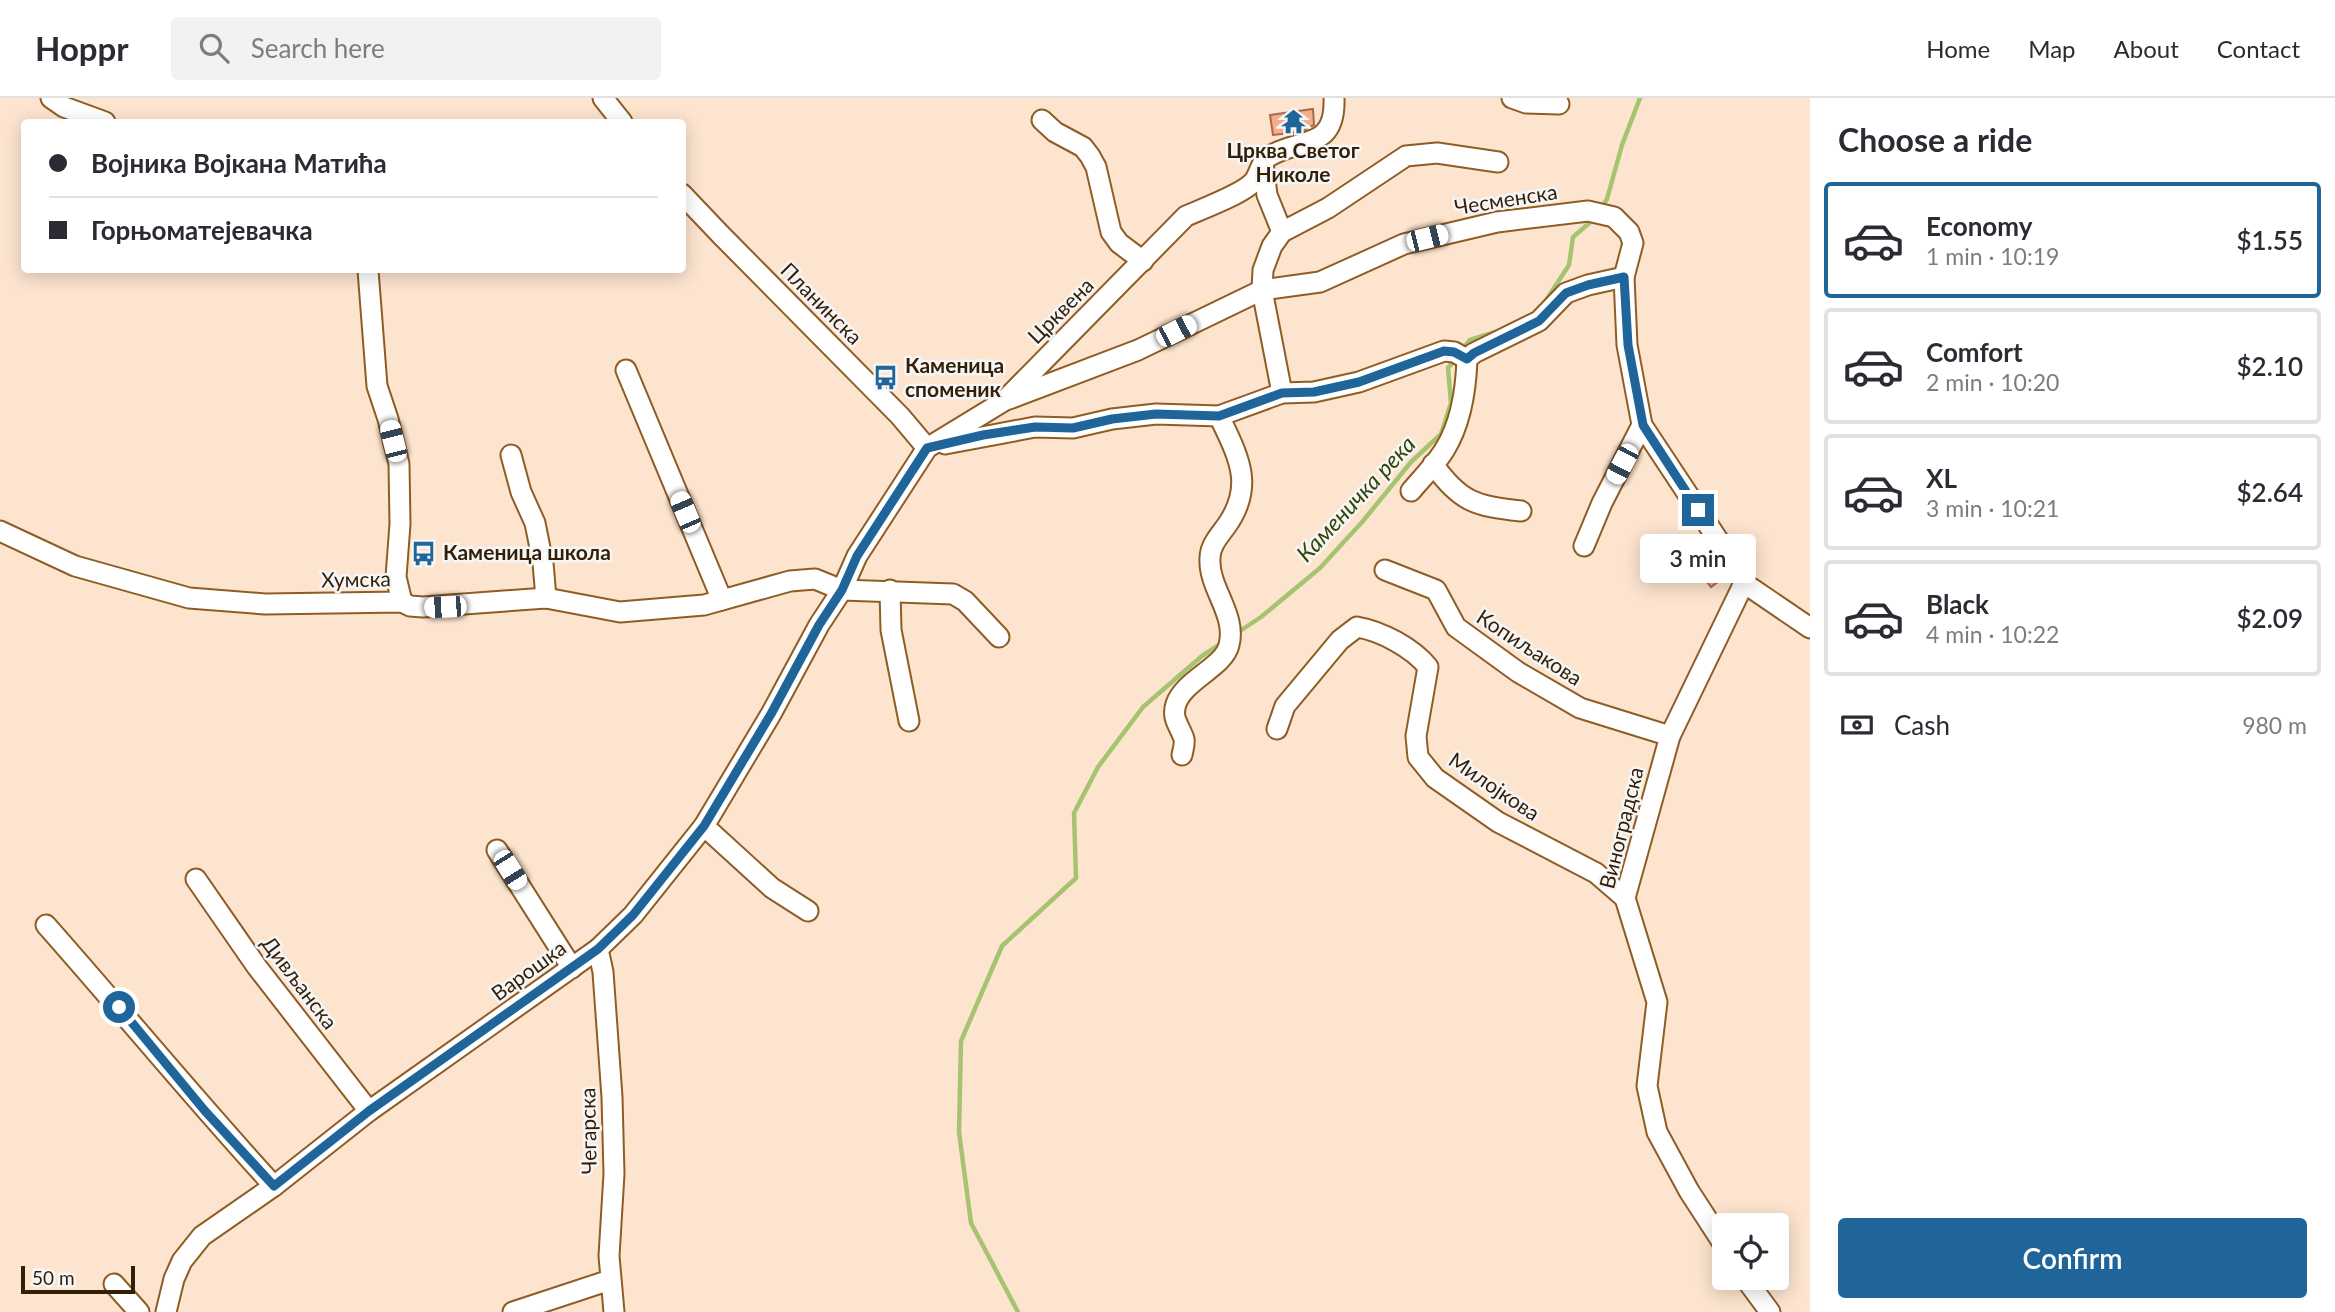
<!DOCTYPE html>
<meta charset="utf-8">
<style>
body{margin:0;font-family:Lato,sans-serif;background:#f2f2f3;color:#2b2b33;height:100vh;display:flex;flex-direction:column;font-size:26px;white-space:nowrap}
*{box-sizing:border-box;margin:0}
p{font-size:23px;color:#7c7c81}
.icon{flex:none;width:38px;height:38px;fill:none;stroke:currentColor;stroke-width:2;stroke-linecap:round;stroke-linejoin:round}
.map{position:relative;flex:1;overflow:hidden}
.details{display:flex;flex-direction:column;background:#fff;width:525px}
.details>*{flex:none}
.banner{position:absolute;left:21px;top:21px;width:665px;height:154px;border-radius:7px;box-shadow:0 4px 18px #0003;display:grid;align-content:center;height:154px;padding:0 28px;background:#fff}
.tools{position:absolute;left:1712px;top:1115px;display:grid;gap:14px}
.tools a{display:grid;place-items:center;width:77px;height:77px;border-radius:7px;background:#fff;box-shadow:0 4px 18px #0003;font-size:35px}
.scale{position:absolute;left:21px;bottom:18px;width:114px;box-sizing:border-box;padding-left:7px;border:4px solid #331e07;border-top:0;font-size:19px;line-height:24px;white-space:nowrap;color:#331e07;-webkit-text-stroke:5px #f6f6f6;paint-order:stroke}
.end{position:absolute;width:32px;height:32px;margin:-16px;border:9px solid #1f659a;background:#fff;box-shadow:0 0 0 4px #fff}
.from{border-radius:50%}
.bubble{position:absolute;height:49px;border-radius:7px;background:#fff;box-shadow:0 4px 18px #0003;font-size:23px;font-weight:600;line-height:49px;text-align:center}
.car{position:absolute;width:21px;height:42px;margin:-21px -10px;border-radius:9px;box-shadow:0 0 5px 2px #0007;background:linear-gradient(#fff 24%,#345 0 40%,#fff 0 76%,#345 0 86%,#fff 0)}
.banner b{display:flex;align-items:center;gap:24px;height:66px;font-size:26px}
.banner b+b{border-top:2px solid #e1e1e2}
.banner i{width:18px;height:18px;background:#2b2b33}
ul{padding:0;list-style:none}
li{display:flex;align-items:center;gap:21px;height:116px;margin:0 14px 10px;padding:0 14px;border:4px solid #e1e1e2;border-radius:7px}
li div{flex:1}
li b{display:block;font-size:26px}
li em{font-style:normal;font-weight:600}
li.active{border-color:#1f659a}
li>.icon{width:63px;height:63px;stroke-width:1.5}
h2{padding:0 28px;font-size:32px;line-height:84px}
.pay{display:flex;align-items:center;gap:18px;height:77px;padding:0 28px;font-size:26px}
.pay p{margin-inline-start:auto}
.cta{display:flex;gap:14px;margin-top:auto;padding:14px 28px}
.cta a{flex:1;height:80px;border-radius:7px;background:#1f659a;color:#fff;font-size:28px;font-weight:600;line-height:80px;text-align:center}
header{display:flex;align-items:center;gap:42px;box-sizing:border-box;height:98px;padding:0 35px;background:#fff;border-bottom:2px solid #e1e1e2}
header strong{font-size:33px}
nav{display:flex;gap:38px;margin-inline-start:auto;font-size:24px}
.search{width:490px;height:63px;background:#f2f2f3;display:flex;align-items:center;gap:18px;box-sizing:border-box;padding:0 24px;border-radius:7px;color:#7c7c81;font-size:26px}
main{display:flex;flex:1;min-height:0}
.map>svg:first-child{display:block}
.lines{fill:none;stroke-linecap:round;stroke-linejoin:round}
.stream{stroke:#a6c470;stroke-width:4.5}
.building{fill:#f5ad8c;stroke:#ac694a;stroke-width:2}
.minor-casing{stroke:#8f5d24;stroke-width:23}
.minor{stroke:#fff;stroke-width:19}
.route{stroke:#1f659a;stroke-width:9}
.labels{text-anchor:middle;stroke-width:5;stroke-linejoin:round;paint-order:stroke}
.poi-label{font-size:21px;font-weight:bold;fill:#331e07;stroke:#f6f6f6;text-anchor:start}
.street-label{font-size:21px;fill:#331e07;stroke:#f6f6f6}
.water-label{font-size:23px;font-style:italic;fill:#334605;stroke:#f6f6f6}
</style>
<header>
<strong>Hoppr</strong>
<div class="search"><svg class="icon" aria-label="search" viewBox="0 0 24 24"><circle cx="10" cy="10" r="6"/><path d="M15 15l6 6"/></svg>Search here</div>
<nav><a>Home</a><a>Map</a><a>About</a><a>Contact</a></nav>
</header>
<main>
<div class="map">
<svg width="1810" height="1214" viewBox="0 0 1810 1214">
<rect width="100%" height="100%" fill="#fce4cf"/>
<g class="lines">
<!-- stream -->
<g class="stream">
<path d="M1601 111 1607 101 1622 47 1640 0"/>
<path d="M1543 207 1569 167 1573 139 1594 121"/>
<path d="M1462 252 1470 242 1495 234"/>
<path d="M1237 535 1261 519 1320 470 1363 423 1411 364 1441 336 1451 305 1448 270 1455 261"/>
<path d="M1018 1214 971 1125 959 1034 961 943 1002 848 1076 780 1074 715 1098 669 1143 609 1202 558 1222 545"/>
</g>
</g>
<!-- building -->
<g class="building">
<path d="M1313 11 1314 27 1300 34 1273 37 1270 17Z"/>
<path d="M1711 454 1727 477 1711 489 1694 467Z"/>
</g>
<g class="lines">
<defs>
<g id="minor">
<path d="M51 0 64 9 105 24"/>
<path d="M603 0 622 24"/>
<path d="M1512 0 1526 5 1559 6"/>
<path d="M1042 22 1055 34 1083 49 1090 58 1096 69 1111 134 1119 145 1143 163"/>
<path d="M1263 65 1267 97 1282 134"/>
<path d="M682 96 721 137 900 318 927 350"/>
<path d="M368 172 377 288 388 321 399 366 400 426 396 479 402 504"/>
<path d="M626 272 722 502"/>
<path d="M1282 295 1262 192 1263 172 1272 148 1282 134 1328 110 1406 58 1437 55 1498 64"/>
<path d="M1009 301 1138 252 1262 192 1320 184 1404 146 1497 124 1588 113 1614 119 1629 134 1633 145 1624 179 1627 247 1642 327 1738 472 1744 485 1810 530"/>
<path d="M945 346 1035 329 1073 330 1112 321 1156 316 1219 318 1282 295 1314 294 1359 284 1444 253 1454 254 1467 261"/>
<path d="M511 357 521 394 535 425 543 465 546 500"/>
<path d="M1433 366C1460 404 1475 408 1521 413"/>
<path d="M1411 393C1422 380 1436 366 1445 351 1461 325 1466 291 1467 261L1474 255 1539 223 1566 195 1588 187 1624 179"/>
<path d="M0 433 75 468 189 500 265 506 402 504 410 508 423 509 546 500 620 514 704 507 790 483 815 481 842 492 953 496 965 503 999 539"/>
<path d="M1584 448 1602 405 1642 327"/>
<path d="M1385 472 1436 492 1456 529 1518 574 1580 610 1670 638"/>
<path d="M890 492 891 532 909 623"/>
<path d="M1277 631 1285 608 1340 542 1357 529C1381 533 1413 550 1428 569L1416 638 1418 659 1435 680 1498 724 1596 775 1625 800"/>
<path d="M1182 657C1183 652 1185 646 1184 641 1180 628 1171 621 1176 606 1184 582 1224 569 1229 547 1237 516 1208 490 1210 460 1210 447 1220 437 1227 427 1255 387 1238 358 1219 318"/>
<path d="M704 728 772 790 808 813"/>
<path d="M497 752 572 870"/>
<path d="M196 781 257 869 369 1013"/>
<path d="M46 827C123 914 196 1003 274 1088"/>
<path d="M598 851 603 874 612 999 614 1076 609 1158 614 1214"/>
<path d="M1724 1147 1689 1093 1657 1034 1647 988 1657 904 1625 800 1670 638 1744 485"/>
<path d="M1745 1180 1770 1214"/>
<path d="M114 1186 139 1214"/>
<path d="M166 1214 174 1181 182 1163 202 1138 274 1088 369 1013 598 851 633 817 704 728 771 616 819 527 842 492 857 458 927 350 1004 303 1186 118C1202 111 1245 95 1254 83 1260 75 1260 65 1268 59 1300 39 1336 53 1334 0"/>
<path d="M513 1214 610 1182"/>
</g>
</defs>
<!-- minor casing -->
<use href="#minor" class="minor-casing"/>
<!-- minor -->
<use href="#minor" class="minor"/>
</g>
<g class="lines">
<!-- route -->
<path class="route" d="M119 909 205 1013 274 1088 369 1013 598 851 633 817 704 728 771 616 819 527 842 492 857 458 927 350 983 337 1035 329 1073 330 1112 321 1156 316 1219 318 1282 295 1314 294 1359 284 1444 253 1454 254 1467 261 1474 255 1539 223 1566 195 1588 187 1624 179 1628 247 1643 327 1698 412"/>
</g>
<!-- icons -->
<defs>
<symbol id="temple-bare" viewBox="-9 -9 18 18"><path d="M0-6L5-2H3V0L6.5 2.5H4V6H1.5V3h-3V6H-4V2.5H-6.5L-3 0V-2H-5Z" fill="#1f659a" stroke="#f6f6f6" stroke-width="2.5" paint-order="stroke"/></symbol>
<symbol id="bus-bare" viewBox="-9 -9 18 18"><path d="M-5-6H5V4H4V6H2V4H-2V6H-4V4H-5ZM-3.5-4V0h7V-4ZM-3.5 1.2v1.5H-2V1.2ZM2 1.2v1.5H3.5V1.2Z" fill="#1f659a" stroke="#f6f6f6" stroke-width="2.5" paint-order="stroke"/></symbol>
</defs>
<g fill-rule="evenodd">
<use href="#temple-bare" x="1276" y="6" width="35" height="35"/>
<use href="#bus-bare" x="868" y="262" width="35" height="35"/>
<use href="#bus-bare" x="406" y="438" width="35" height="35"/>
</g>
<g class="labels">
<!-- poi labels -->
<g class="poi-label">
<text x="1293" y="60" text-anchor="middle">Црква Светог<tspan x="1293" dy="24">Николе</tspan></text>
<text x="905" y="275">Каменица<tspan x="905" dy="24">споменик</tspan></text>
<text x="443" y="462">Каменица школа</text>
</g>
<!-- street labels -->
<g class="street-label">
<text transform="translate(1506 102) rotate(-9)" y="7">Чесменска</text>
<text transform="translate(821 206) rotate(45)" y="7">Планинска</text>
<text transform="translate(1061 213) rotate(-45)" y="7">Црквена</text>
<text transform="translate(356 482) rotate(-1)" y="7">Хумска</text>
<text transform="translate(1529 550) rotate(33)" y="7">Копиљакова</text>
<text transform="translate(1494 689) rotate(34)" y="7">Милојкова</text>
<text transform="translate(1622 730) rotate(-76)" y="7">Виноградска</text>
<text transform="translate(529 873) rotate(-36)" y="7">Варошка</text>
<text transform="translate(299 885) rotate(53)" y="7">Дивљанска</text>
<text transform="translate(589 1033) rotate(-91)" y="7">Чегарска</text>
</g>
<!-- water labels -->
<g class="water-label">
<text transform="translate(1356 401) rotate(-47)" y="8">Каменичка река</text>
</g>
</g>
</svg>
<div class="tools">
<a><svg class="icon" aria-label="locate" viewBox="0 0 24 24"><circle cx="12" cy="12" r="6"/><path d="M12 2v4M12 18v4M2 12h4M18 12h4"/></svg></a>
</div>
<div class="scale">50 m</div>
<i class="end from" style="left:119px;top:909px"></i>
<i class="end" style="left:1698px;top:412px"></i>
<div class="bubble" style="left:1640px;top:436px;width:116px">3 min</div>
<i class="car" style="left:1427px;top:140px;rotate:76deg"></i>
<i class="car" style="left:1176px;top:233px;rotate:63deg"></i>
<i class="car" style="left:393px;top:343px;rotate:346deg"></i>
<i class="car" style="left:1622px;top:366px;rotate:208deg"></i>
<i class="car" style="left:685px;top:414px;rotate:337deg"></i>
<i class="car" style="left:445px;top:509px;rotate:268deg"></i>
<i class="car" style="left:510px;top:772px;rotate:148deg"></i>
<div class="banner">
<b><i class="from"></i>Војника Војкана Матића</b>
<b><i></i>Горњоматејевачка</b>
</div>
</div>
<section class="details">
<h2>Choose a ride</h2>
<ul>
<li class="active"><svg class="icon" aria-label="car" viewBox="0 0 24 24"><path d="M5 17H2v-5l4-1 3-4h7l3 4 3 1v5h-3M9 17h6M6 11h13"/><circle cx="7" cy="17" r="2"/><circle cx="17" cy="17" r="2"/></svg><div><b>Economy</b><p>1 min · 10:19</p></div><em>$1.55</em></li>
<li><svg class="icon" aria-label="car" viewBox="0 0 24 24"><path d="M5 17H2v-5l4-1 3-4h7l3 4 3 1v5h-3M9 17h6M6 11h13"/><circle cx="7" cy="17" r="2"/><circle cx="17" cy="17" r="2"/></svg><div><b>Comfort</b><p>2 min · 10:20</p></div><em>$2.10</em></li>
<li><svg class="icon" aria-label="car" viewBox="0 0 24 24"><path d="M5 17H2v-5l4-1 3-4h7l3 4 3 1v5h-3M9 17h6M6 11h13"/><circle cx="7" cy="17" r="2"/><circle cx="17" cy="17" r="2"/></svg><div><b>XL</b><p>3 min · 10:21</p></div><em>$2.64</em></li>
<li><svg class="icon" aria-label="car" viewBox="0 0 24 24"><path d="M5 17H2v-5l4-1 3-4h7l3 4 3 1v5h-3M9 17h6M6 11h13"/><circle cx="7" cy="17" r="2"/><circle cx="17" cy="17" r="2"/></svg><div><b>Black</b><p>4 min · 10:22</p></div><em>$2.09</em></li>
</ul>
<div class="pay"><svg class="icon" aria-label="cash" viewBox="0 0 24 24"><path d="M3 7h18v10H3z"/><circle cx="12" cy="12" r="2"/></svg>Cash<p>980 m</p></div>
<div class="cta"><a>Confirm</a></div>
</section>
</main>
